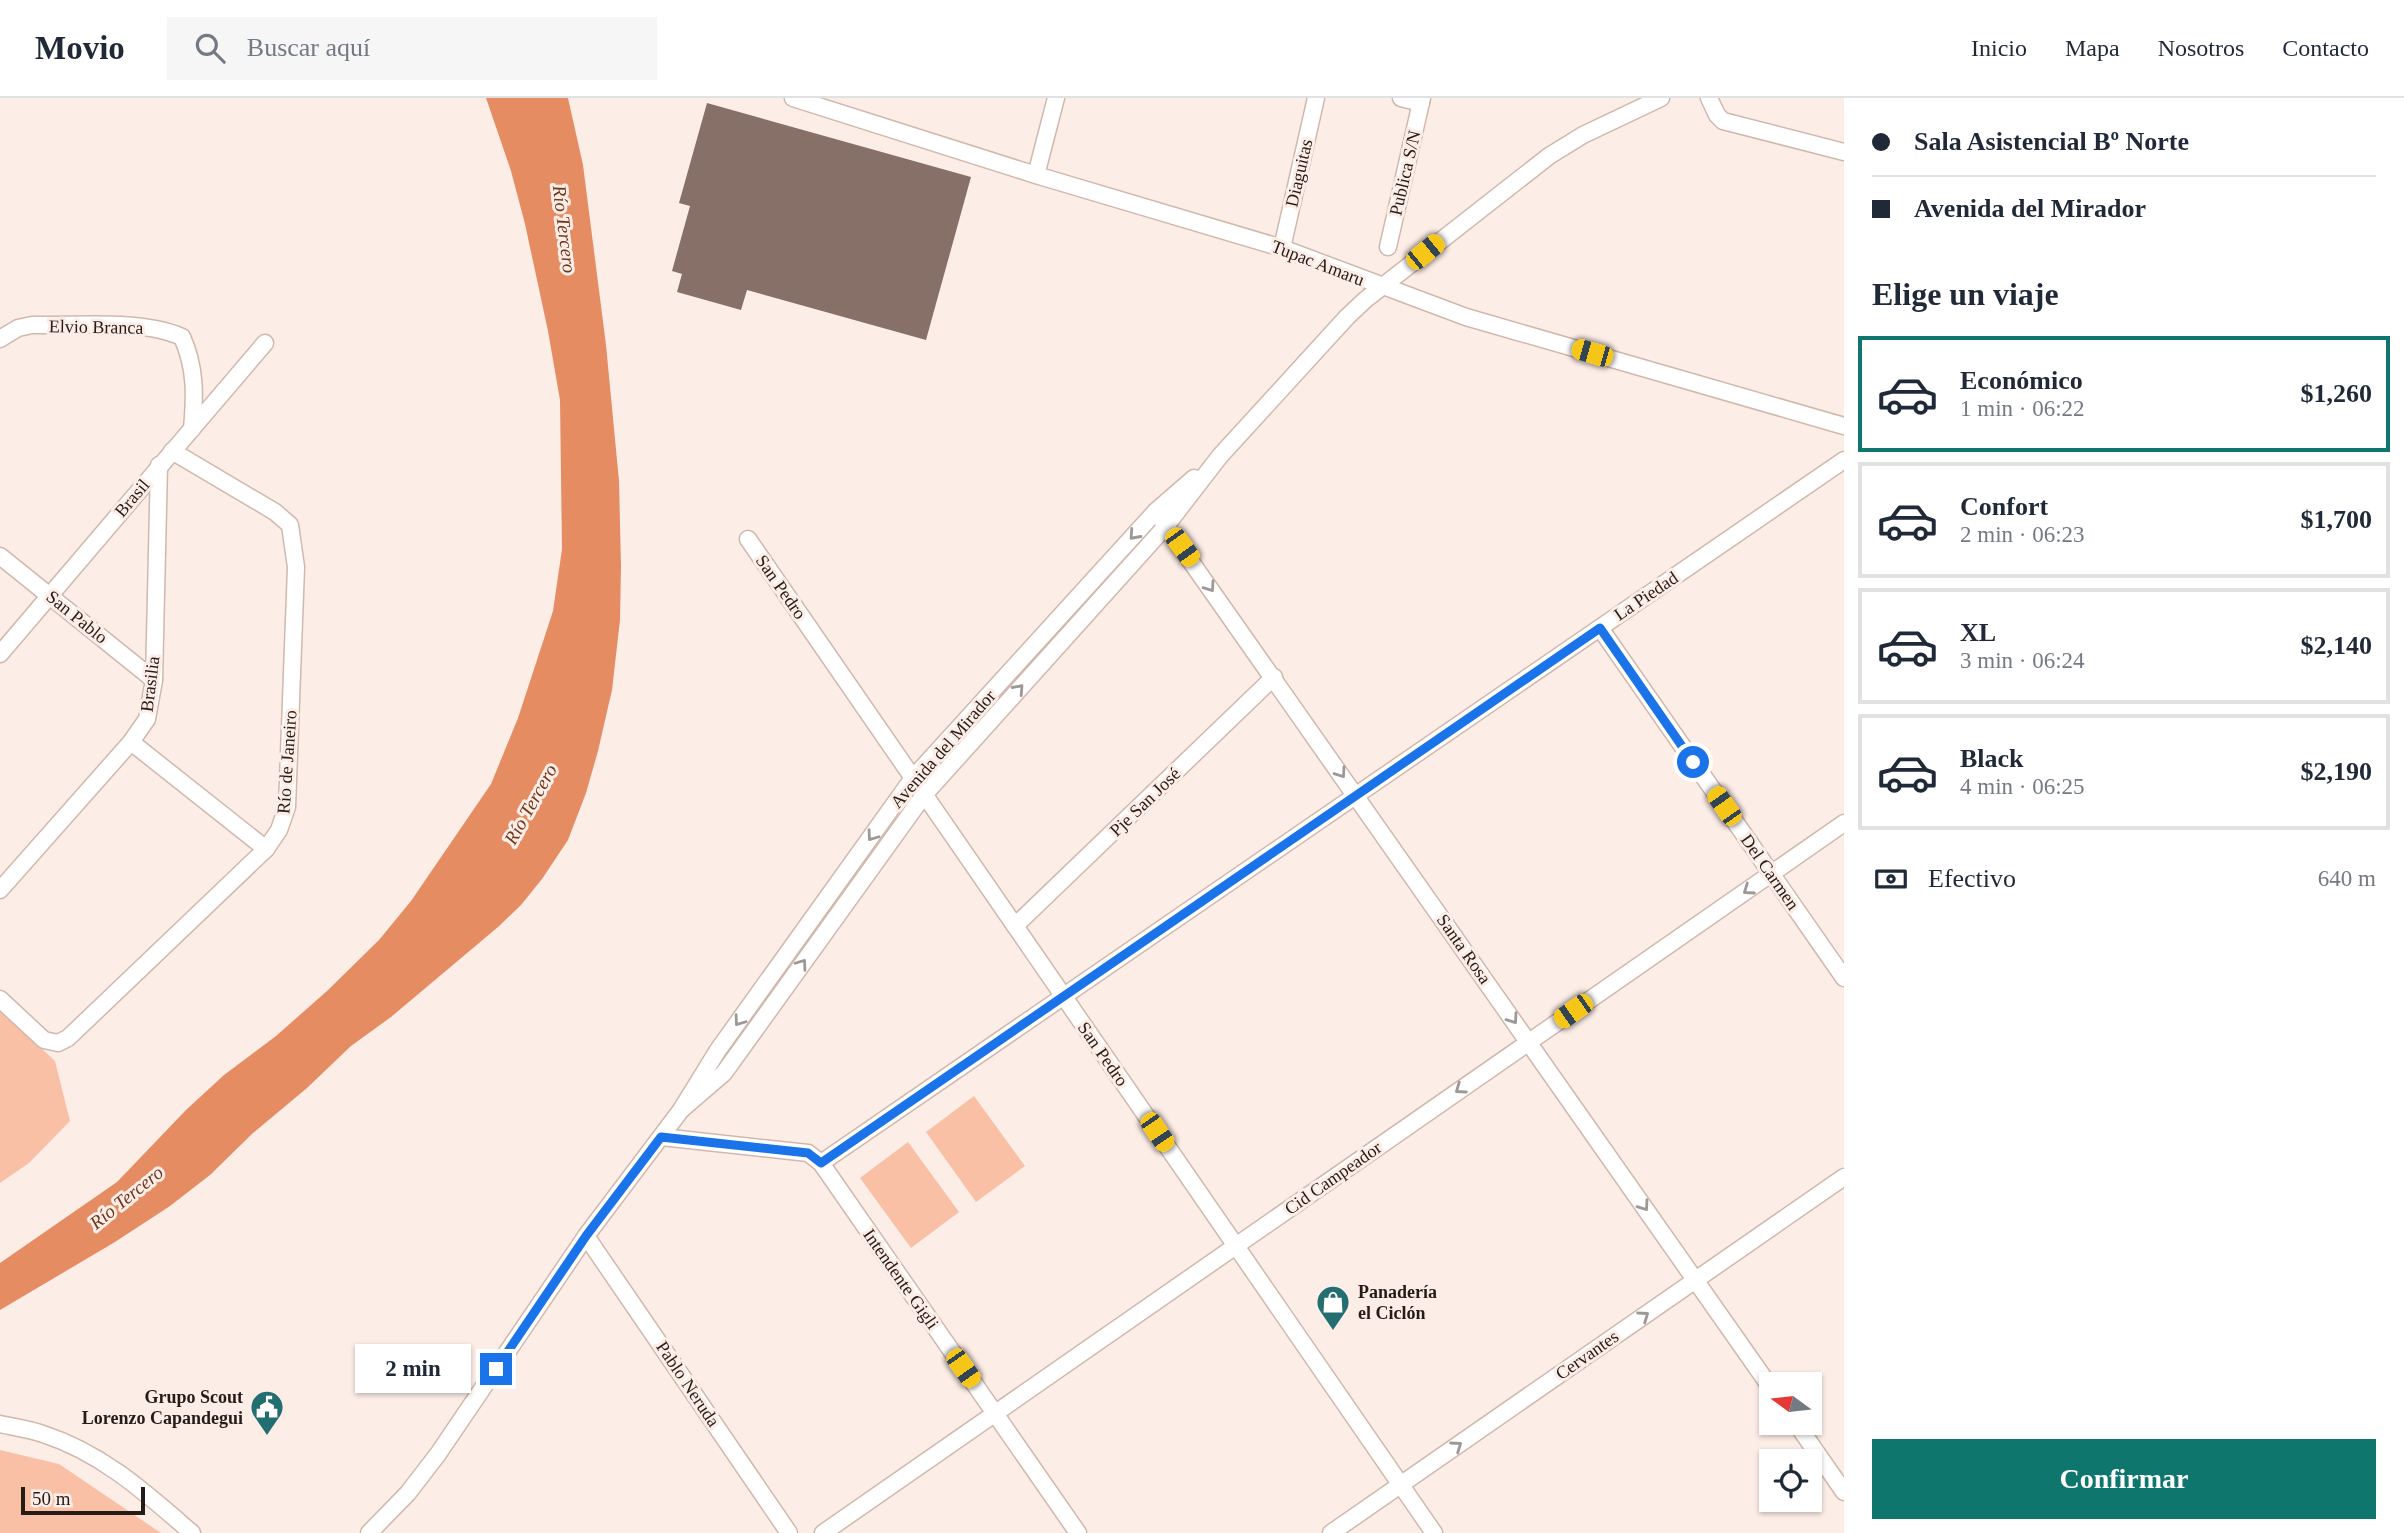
<!DOCTYPE html>
<html lang="es">
<meta charset="utf-8">
<style>
body{margin:0;font-family:Georgia,serif;background:#f6f6f7;color:#1f2937;height:100vh;display:flex;flex-direction:column;font-size:26px;white-space:nowrap}
*{box-sizing:border-box;margin:0}
p{font-size:23px;color:#747a83}
.icon{flex:none;width:38px;height:38px;fill:none;stroke:currentColor;stroke-width:2;stroke-linecap:round;stroke-linejoin:round}
.map{position:relative;flex:1;overflow:hidden}
.sheet{display:flex;flex-direction:column;background:#fff;width:560px}
.sheet>*{flex:none}
.hud{display:grid;align-content:center;height:154px;padding:0 28px;background:#fff}
.needle{width:46px;rotate:285deg}
.buttons{position:absolute;left:1759px;top:1274px;display:grid;gap:14px}
.buttons a{display:grid;place-items:center;width:63px;height:63px;border-radius:0px;background:#fff;box-shadow:0 2px 5px #0004;font-size:35px}
.scale{position:absolute;left:21px;bottom:18px;width:124px;box-sizing:border-box;padding-left:7px;border:4px solid #251c18;border-top:0;font-size:19px;line-height:24px;white-space:nowrap;color:#251c18;-webkit-text-stroke:5px #fdede7;paint-order:stroke}
.end{position:absolute;width:32px;height:32px;margin:-16px;border:9px solid #1a73e8;background:#fff;box-shadow:0 0 0 4px #fff}
.from{border-radius:50%}
.bubble{position:absolute;height:49px;border-radius:0px;background:#fff;box-shadow:0 2px 5px #0004;font-size:23px;font-weight:700;line-height:49px;text-align:center}
.car{position:absolute;width:21px;height:42px;margin:-21px -10px;border-radius:9px;box-shadow:0 0 5px 2px #0007;background:linear-gradient(#f5c518 24%,#345 0 40%,#f5c518 0 76%,#345 0 86%,#f5c518 0)}
.hud b{display:flex;align-items:center;gap:24px;height:66px;font-size:26px}
.hud b+b{border-top:2px solid #e0e1e3}
.hud i{width:18px;height:18px;background:#1f2937}
ul{padding:0;list-style:none}
li{display:flex;align-items:center;gap:21px;height:116px;margin:0 14px 10px;padding:0 14px;border:4px solid #e0e1e3;border-radius:0px}
li div{flex:1}
li b{display:block;font-size:26px}
li em{font-style:normal;font-weight:700}
li.selected{border-color:#0f766e}
li>.icon{width:63px;height:63px;stroke-width:1.5}
h2{padding:0 28px;font-size:32px;line-height:84px}
.pay{display:flex;align-items:center;gap:18px;height:77px;padding:0 28px;font-size:26px}
.pay p{margin-inline-start:auto}
.primary-button{display:flex;gap:14px;margin-top:auto;padding:14px 28px}
.primary-button a{flex:1;height:80px;border-radius:0px;background:#0f766e;color:#fff;font-size:28px;font-weight:700;line-height:80px;text-align:center}
header{display:flex;align-items:center;gap:42px;box-sizing:border-box;height:98px;padding:0 35px;background:#fff;border-bottom:2px solid #e0e1e3}
header strong{font-size:33px}
nav{display:flex;gap:38px;margin-inline-start:auto;font-size:24px}
.search{width:490px;height:63px;background:#f6f6f7;display:flex;align-items:center;gap:18px;box-sizing:border-box;padding:0 24px;border-radius:0px;color:#747a83;font-size:26px}
main{display:flex;flex:1;min-height:0}
.map>svg:first-child{display:block}
.green{fill:#f9c0a6}
.water{fill:#e68c63}
.building{fill:#867067}
.lines{fill:none;stroke-linecap:round;stroke-linejoin:round}
.street-casing{stroke:#d0b8ad;stroke-width:19}
.street{stroke:#fff;stroke-width:16}
.oneway{stroke:#9d9997}
.route{stroke:#1a73e8;stroke-width:9}
.labels{text-anchor:middle;stroke-width:6;stroke-linejoin:round;paint-order:stroke}
.street-label{font-size:18px;fill:#251c18;stroke:#fdede7}
.poi-label{font-size:18px;font-weight:bold;fill:#251c18;stroke:#fdede7;text-anchor:start}
.water-label{font-size:19px;font-style:italic;fill:#6f3519;stroke:#fdede7}
</style>
<header>
<strong>Movio</strong>
<div class="search"><svg class="icon" aria-label="search" viewBox="0 0 24 24"><circle cx="10" cy="10" r="6"/><path d="M15 15l6 6"/></svg>Buscar aquí</div>
<nav><a>Inicio</a><a>Mapa</a><a>Nosotros</a><a>Contacto</a></nav>
</header>
<main>
<div class="map">
<svg width="1844" height="1435" viewBox="0 0 1844 1435">
<rect width="100%" height="100%" fill="#fdede7"/>
<!-- green -->
<g class="green">
<path d="M0 912 55 963 70 1023 29 1065 0 1085Z"/>
<path d="M974 998 1025 1068 976 1104 926 1034Z"/>
<path d="M908 1044 959 1114 911 1150 860 1080Z"/>
<path d="M0 1352 59 1366 161 1435H0Z"/>
</g>
<!-- water -->
<path class="water" d="M486 0H568L583 67 606 247 619 383 621 468 620 522 612 592 598 653 586 695 568 742 542 781 521 807 498 829 391 919 351 948 307 990 253 1035 210 1077 170 1108 115 1144 0 1212V1165L117 1084 186 1012 224 977 276 938 327 893 379 842 411 803 491 686 518 620 553 513 562 451 560 302 548 233 525 126 511 73Z"/>
<!-- building -->
<path class="building" d="M707 5 971 79 926 242 747 192 741 212 677 194 682 176 672 173 690 108 679 105Z"/>
<g class="lines">
<defs>
<g id="street">
<path d="M793 0 1036 77 1282 150 1466 219 1844 328"/>
<path d="M1401 0 1421 5"/>
<path d="M1709 0 1717 17 1723 23 1844 54"/>
<path d="M1036 77 1056 0"/>
<path d="M1388 149 1422 0"/>
<path d="M1282 150 1316 0"/>
<path d="M0 241 18 230 32 227C78 228 142 221 182 239 196 270 195 298 192 331"/>
<path d="M1161 421 1771 1290"/>
<path d="M748 441 1434 1435"/>
<path d="M0 458 154 582"/>
<path d="M1600 530 1844 880"/>
<path d="M0 556 265 245"/>
<path d="M131 644 266 751"/>
<path d="M0 792 131 644 147 621 154 582 159 367"/>
<path d="M1015 828 1274 579"/>
<path d="M0 901 44 942 58 945 68 940 266 751 279 732 287 709 296 469 290 427 275 414 172 353"/>
<path d="M681 1012 724 975 924 697 1166 428 1220 358 1347 219 1365 202 1549 58 1583 37 1661 0"/>
<path d="M661 1039 808 1055 821 1065 1844 362"/>
<path d="M821 1065 1078 1435"/>
<path d="M586 1138 789 1435"/>
<path d="M1796 1325 1844 1394"/>
<path d="M0 1326C14 1329 29 1331 43 1336 102 1355 146 1395 192 1435"/>
<path d="M369 1435 408 1395 438 1356 586 1138 681 1012 718 952 913 680 1156 413 1194 380"/>
<path d="M823 1435 1844 725"/>
<path d="M1331 1435 1844 1079"/>
</g>
</defs>
<!-- street casing -->
<use href="#street" class="street-casing"/>
<!-- street -->
<use href="#street" class="street"/>
</g>
<!-- one-way arrows -->
<defs><path id="oneway-chevron" d="M-2-3.5L2.5 0L-2 3.5" fill="none" stroke-width="1.6" stroke-linecap="round" stroke-linejoin="round" transform="scale(1.75)"/></defs>
<g class="oneway">
<use href="#oneway-chevron" transform="translate(1134 437) rotate(132)"/>
<use href="#oneway-chevron" transform="translate(1210 489) rotate(55)"/>
<use href="#oneway-chevron" transform="translate(1019 591) rotate(-48)"/>
<use href="#oneway-chevron" transform="translate(1341 675) rotate(55)"/>
<use href="#oneway-chevron" transform="translate(872 738) rotate(126)"/>
<use href="#oneway-chevron" transform="translate(1748 792) rotate(145)"/>
<use href="#oneway-chevron" transform="translate(802 866) rotate(-54)"/>
<use href="#oneway-chevron" transform="translate(1513 921) rotate(55)"/>
<use href="#oneway-chevron" transform="translate(739 923) rotate(126)"/>
<use href="#oneway-chevron" transform="translate(1460 991) rotate(145)"/>
<use href="#oneway-chevron" transform="translate(1644 1108) rotate(55)"/>
<use href="#oneway-chevron" transform="translate(1644 1218) rotate(-35)"/>
<use href="#oneway-chevron" transform="translate(1457 1348) rotate(-35)"/>
</g>
<g class="lines">
<!-- route -->
<path class="route" d="M496 1271 586 1138 661 1039 808 1055 821 1065 1600 530 1693 664"/>
</g>
<!-- icons -->
<defs>
<symbol id="shop-pin" viewBox="-11 -11 22 30"><path d="M0 17L-7.5 6A9.5 9.5 0 1 1 7.5 6Z" fill="#226e70" stroke="#fdede7"/><path d="M-5-2.5h2.3a2.7 3.5 0 0 1 5.4 0H5L5.5 6h-11ZM-1.5-2.5h3a1.5 2.3 0 0 0-3 0Z" fill="#fff"/></symbol>
<symbol id="civic-pin" viewBox="-11 -11 22 30"><path d="M0 17L-7.5 6A9.5 9.5 0 1 1 7.5 6Z" fill="#226e70" stroke="#fdede7"/><path d="M-.6-6.5H3V-4.5H.6V-3L4-1V1h2V6H-6V1h2V-1L-.6-3ZM-1.2 2.5V6h2.4V2.5Z" fill="#fff"/></symbol>
</defs>
<g fill-rule="evenodd">
<use href="#shop-pin" x="1314" y="1185" width="38" height="52"/>
<use href="#civic-pin" x="248" y="1290" width="38" height="52"/>
</g>
<g class="labels">
<!-- street labels -->
<g class="street-label">
<text transform="translate(1299 75) rotate(-77)" y="6">Diaguitas</text>
<text transform="translate(1405 75) rotate(-77)" y="6">Publica S/N</text>
<text transform="translate(1318 165) rotate(21)" y="6">Tupac Amaru</text>
<text transform="translate(96 229) rotate(1)" y="6">Elvio Branca</text>
<text transform="translate(132 400) rotate(-50)" y="6">Brasil</text>
<text transform="translate(781 489) rotate(55)" y="6">San Pedro</text>
<text transform="translate(1646 498) rotate(-34)" y="6">La Piedad</text>
<text transform="translate(77 519) rotate(39)" y="6">San Pablo</text>
<text transform="translate(150 586) rotate(-83)" y="6">Brasilia</text>
<text transform="translate(943 651) rotate(-49)" y="6">Avenida del Mirador</text>
<text transform="translate(287 664) rotate(-86)" y="6">Río de Janeiro</text>
<text transform="translate(1145 704) rotate(-44)" y="6">Pje San José</text>
<text transform="translate(1770 774) rotate(55)" y="6">Del Carmen</text>
<text transform="translate(1464 851) rotate(55)" y="6">Santa Rosa</text>
<text transform="translate(1103 956) rotate(55)" y="6">San Pedro</text>
<text transform="translate(1333 1080) rotate(-35)" y="6">Cid Campeador</text>
<text transform="translate(901 1181) rotate(55)" y="6">Intendente Gigli</text>
<text transform="translate(1587 1257) rotate(-35)" y="6">Cervantes</text>
<text transform="translate(688 1286) rotate(56)" y="6">Pablo Neruda</text>
</g>
<!-- poi labels -->
<g class="poi-label">
<text x="1358" y="1200">Panadería<tspan x="1358" dy="21">el Ciclón</tspan></text>
<text x="243" y="1305" text-anchor="end">Grupo Scout<tspan x="243" dy="21">Lorenzo Capandegui</tspan></text>
</g>
<!-- water labels -->
<g class="water-label">
<text transform="translate(565 131) rotate(83)" y="7">Río Tercero</text>
<text transform="translate(530 706) rotate(-61)" y="7">Río Tercero</text>
<text transform="translate(126 1099) rotate(-39)" y="7">Río Tercero</text>
</g>
</g>
</svg>
<div class="buttons">
<a><svg class="needle" viewBox="-14 -14 28 28"><path d="M0-13l5 13h-10z" fill="#e53935"/><path d="M0 13l5-13h-10z" fill="#747a83"/></svg></a>
<a><svg class="icon" aria-label="locate" viewBox="0 0 24 24"><circle cx="12" cy="12" r="6"/><path d="M12 2v4M12 18v4M2 12h4M18 12h4"/></svg></a>
</div>
<div class="scale">50 m</div>
<i class="end from" style="left:1693px;top:664px"></i>
<i class="end" style="left:496px;top:1271px"></i>
<div class="bubble" style="left:355px;top:1246px;width:116px">2 min</div>
<i class="car" style="left:1425px;top:154px;rotate:51deg"></i>
<i class="car" style="left:1592px;top:255px;rotate:286deg"></i>
<i class="car" style="left:1182px;top:449px;rotate:144deg"></i>
<i class="car" style="left:1724px;top:708px;rotate:325deg"></i>
<i class="car" style="left:1573px;top:913px;rotate:235deg"></i>
<i class="car" style="left:1157px;top:1034px;rotate:146deg"></i>
<i class="car" style="left:963px;top:1270px;rotate:145deg"></i>
</div>
<section class="sheet">
<div class="hud">
<b><i class="from"></i>Sala Asistencial Bº Norte</b>
<b><i></i>Avenida del Mirador</b>
</div>
<h2>Elige un viaje</h2>
<ul>
<li class="selected"><svg class="icon" aria-label="car" viewBox="0 0 24 24"><path d="M5 17H2v-5l4-1 3-4h7l3 4 3 1v5h-3M9 17h6M6 11h13"/><circle cx="7" cy="17" r="2"/><circle cx="17" cy="17" r="2"/></svg><div><b>Económico</b><p>1 min · 06:22</p></div><em>$1,260</em></li>
<li><svg class="icon" aria-label="car" viewBox="0 0 24 24"><path d="M5 17H2v-5l4-1 3-4h7l3 4 3 1v5h-3M9 17h6M6 11h13"/><circle cx="7" cy="17" r="2"/><circle cx="17" cy="17" r="2"/></svg><div><b>Confort</b><p>2 min · 06:23</p></div><em>$1,700</em></li>
<li><svg class="icon" aria-label="car" viewBox="0 0 24 24"><path d="M5 17H2v-5l4-1 3-4h7l3 4 3 1v5h-3M9 17h6M6 11h13"/><circle cx="7" cy="17" r="2"/><circle cx="17" cy="17" r="2"/></svg><div><b>XL</b><p>3 min · 06:24</p></div><em>$2,140</em></li>
<li><svg class="icon" aria-label="car" viewBox="0 0 24 24"><path d="M5 17H2v-5l4-1 3-4h7l3 4 3 1v5h-3M9 17h6M6 11h13"/><circle cx="7" cy="17" r="2"/><circle cx="17" cy="17" r="2"/></svg><div><b>Black</b><p>4 min · 06:25</p></div><em>$2,190</em></li>
</ul>
<div class="pay"><svg class="icon" aria-label="cash" viewBox="0 0 24 24"><path d="M3 7h18v10H3z"/><circle cx="12" cy="12" r="2"/></svg>Efectivo<p>640 m</p></div>
<div class="primary-button"><a>Confirmar</a></div>
</section>
</main>
